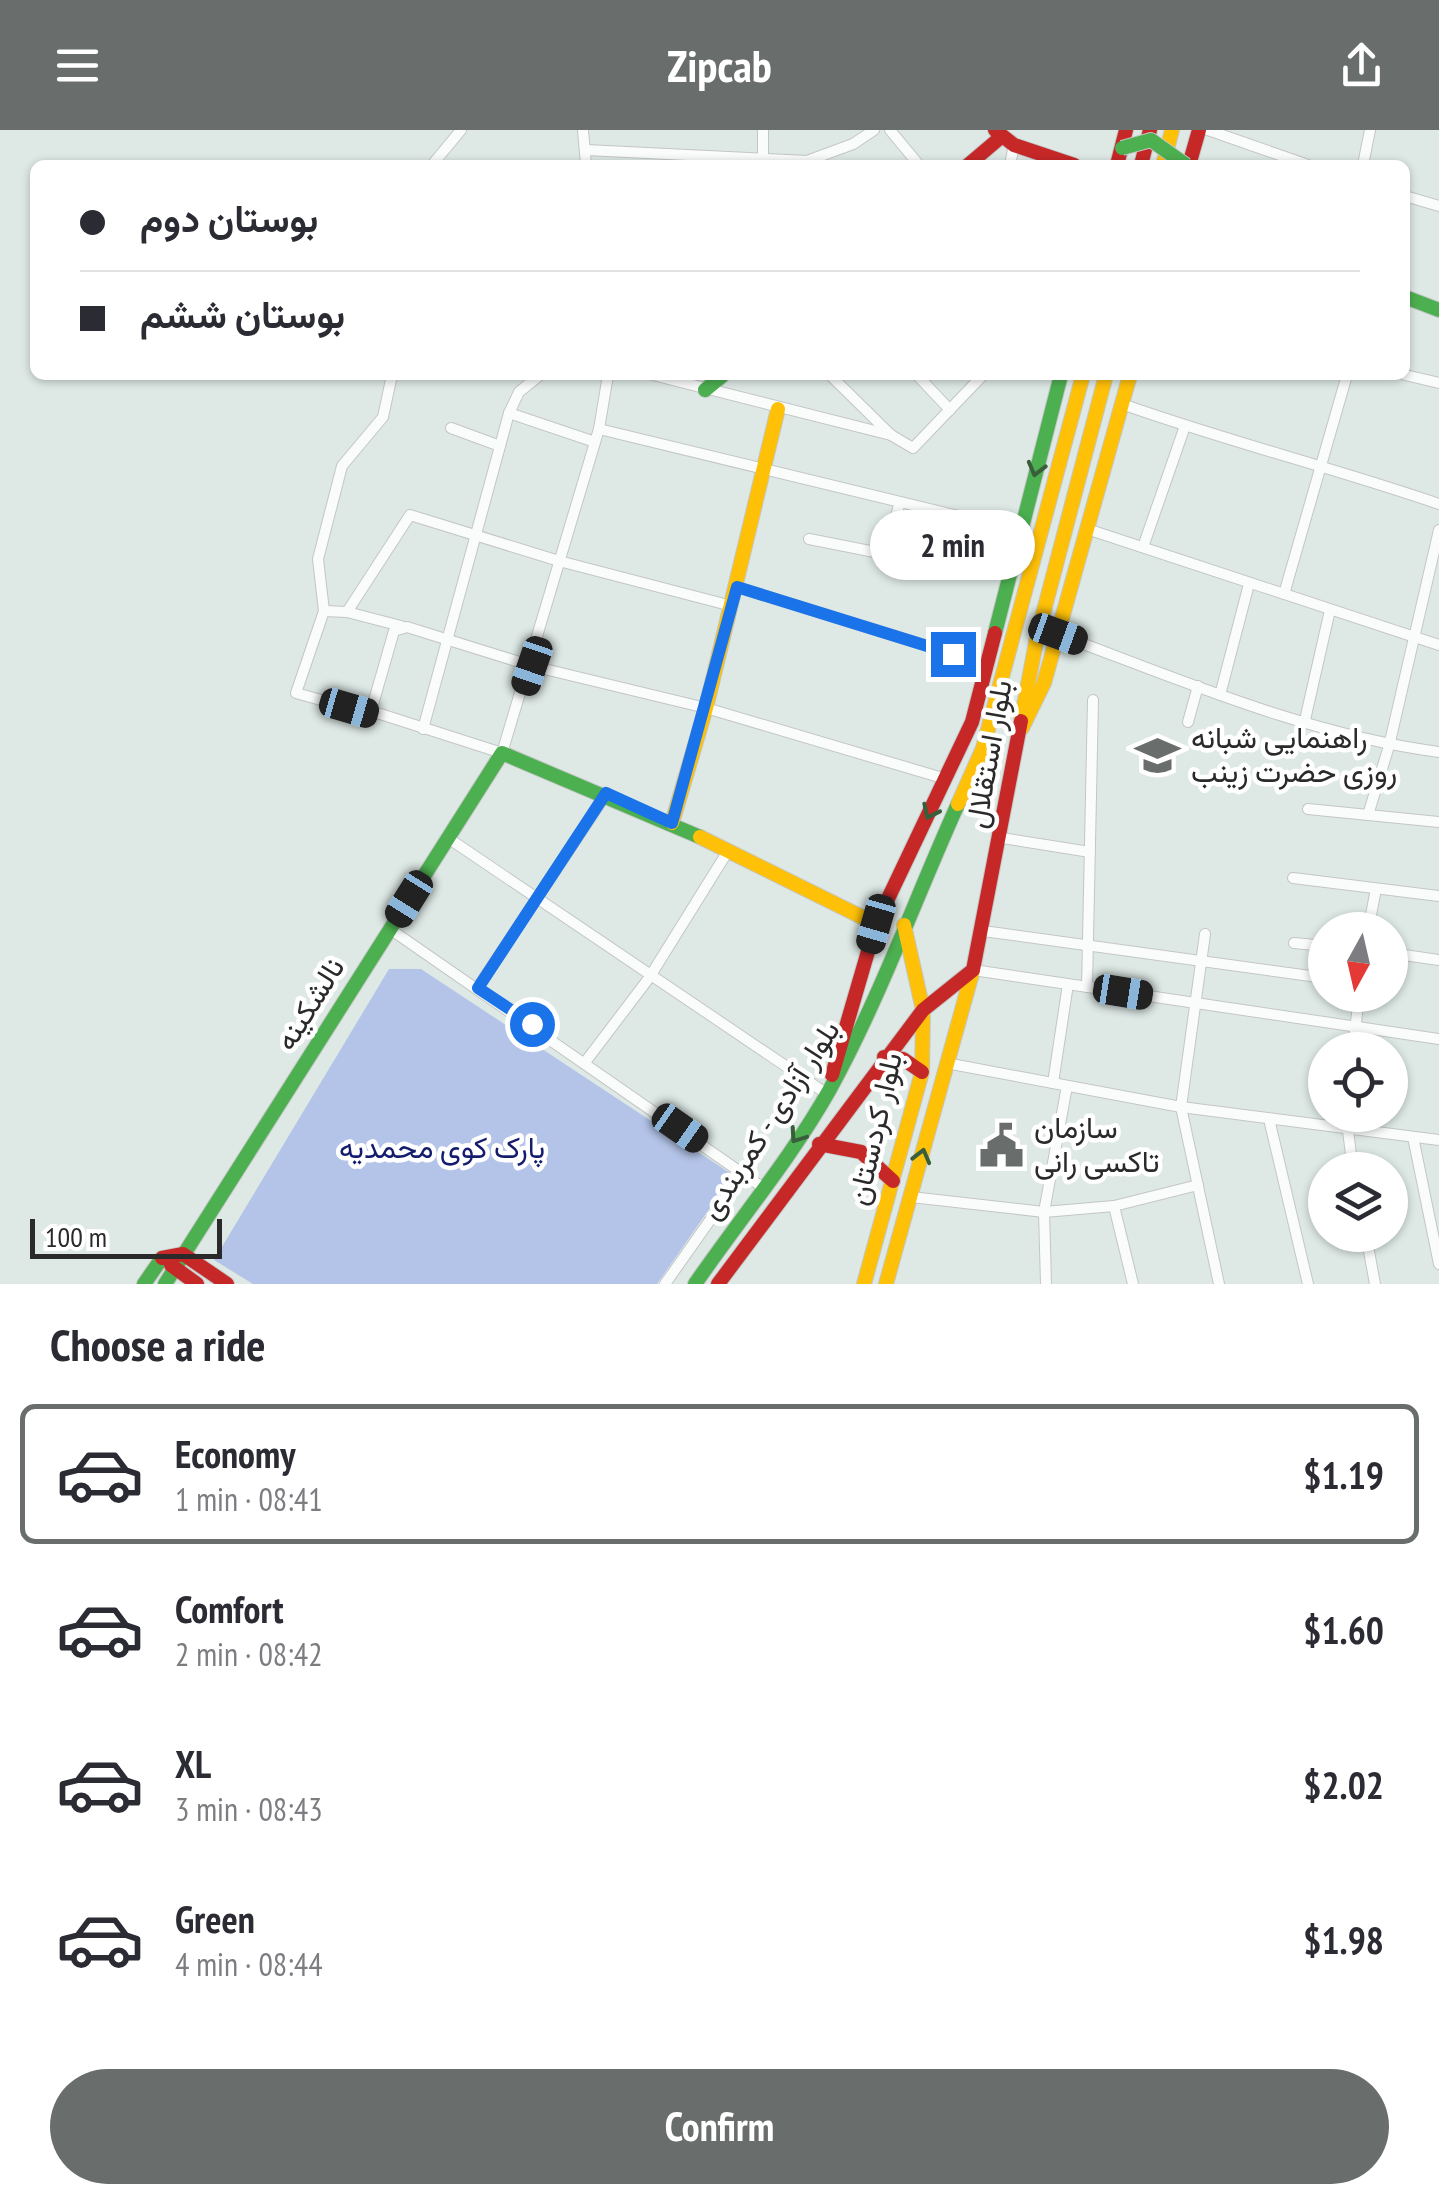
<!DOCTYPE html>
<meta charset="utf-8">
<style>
body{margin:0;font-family:"PT Sans Narrow",Vazirmatn,sans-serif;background:#f2f2f3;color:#2b2b33;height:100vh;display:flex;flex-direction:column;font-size:38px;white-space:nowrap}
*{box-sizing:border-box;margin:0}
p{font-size:32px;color:#7c7c81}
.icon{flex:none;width:55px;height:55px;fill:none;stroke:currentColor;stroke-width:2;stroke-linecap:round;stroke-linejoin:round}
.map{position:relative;height:1154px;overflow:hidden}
.sheet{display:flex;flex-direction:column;background:#fff;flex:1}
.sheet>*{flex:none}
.top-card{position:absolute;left:30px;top:30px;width:1380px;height:220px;border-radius:15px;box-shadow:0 2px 8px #0004;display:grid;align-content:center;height:220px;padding:0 50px;background:#fff}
.needle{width:65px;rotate:188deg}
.tools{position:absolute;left:1308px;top:782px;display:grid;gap:20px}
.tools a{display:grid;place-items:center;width:100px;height:100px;border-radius:50%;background:#fff;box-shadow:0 2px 8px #0004;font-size:50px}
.scale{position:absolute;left:30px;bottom:25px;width:192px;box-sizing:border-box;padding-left:10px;border:5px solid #2a2a2a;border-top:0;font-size:28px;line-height:35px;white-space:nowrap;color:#2a2a2a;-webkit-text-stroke:8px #fff;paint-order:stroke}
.end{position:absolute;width:45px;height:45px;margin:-22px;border:12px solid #1a73e8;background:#fff;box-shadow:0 0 0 5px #fff}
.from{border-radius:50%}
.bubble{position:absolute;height:70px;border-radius:35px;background:#fff;box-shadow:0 2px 8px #0004;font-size:32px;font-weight:700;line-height:70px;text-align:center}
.car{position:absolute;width:30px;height:60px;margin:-30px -15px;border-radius:12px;box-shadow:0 0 8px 2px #0007;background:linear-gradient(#222 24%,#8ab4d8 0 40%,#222 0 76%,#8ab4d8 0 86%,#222 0)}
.top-card b{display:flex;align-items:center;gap:35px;height:95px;font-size:38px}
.top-card b+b{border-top:2px solid #e1e1e2}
.top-card i{width:25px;height:25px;background:#2b2b33}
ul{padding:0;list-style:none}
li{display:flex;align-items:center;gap:30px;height:140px;margin:0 20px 15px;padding:0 30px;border:5px solid transparent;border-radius:15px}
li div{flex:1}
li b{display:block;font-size:38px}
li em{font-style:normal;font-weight:700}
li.on{border-color:#696d6c}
li>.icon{width:90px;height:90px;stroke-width:1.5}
h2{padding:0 50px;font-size:45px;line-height:120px}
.primary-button{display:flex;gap:20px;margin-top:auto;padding:20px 50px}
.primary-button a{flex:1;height:115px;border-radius:60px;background:#696d6c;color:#fff;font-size:40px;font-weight:700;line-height:115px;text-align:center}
header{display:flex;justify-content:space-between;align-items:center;height:130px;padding:0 50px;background:#696d6c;color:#fff;font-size:45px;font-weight:700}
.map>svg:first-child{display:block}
.green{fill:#b4c4e8}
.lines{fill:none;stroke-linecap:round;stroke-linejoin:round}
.street-casing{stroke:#c4c6c5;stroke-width:12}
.fast-casing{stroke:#c4c6c5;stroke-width:16}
.slow-casing{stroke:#c4c6c5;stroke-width:16}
.jam-casing{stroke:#c4c6c5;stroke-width:16}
.street{stroke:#fafcfb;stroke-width:10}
.fast{stroke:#4caf50;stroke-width:14}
.slow{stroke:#ffc107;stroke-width:14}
.jam{stroke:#c62828;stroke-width:14}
.fast-bridge-casing{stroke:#c4c6c5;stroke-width:16;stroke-linecap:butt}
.fast-bridge{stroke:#4caf50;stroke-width:14}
.oneway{stroke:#385f39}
.route{stroke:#1a73e8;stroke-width:12}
.labels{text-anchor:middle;stroke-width:9;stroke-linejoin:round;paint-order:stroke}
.poi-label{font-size:30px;fill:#2a2a2a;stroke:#fff;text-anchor:start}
.street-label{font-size:30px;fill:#2a2a2a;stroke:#fff}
.park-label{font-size:30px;fill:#141d6d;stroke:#fff}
</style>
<header><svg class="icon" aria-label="menu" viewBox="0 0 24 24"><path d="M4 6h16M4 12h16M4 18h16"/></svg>Zipcab<svg class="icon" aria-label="share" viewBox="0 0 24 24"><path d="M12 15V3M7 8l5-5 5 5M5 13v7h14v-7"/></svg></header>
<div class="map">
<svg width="1439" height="1154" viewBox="0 0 1439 1154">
<rect width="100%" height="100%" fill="#dee9e6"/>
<!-- green -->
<path class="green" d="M389 839H421L733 1045 657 1154H253L214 1130Z"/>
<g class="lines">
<defs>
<g id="street">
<path d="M583 0 586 35"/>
<path d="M890 0 919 35"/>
<path d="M1208 0 1308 35"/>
<path d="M586 20 807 31 853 14 874 0"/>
<path d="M432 35 461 0"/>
<path d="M763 35V0"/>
<path d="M1010 35 1014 15"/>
<path d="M1363 35 1370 0"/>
<path d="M1405 66 1439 76"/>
<path d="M608 245 599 299 502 623 371 581 394 501 407 497 532 536 706 578 946 649"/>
<path d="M653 245 891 305"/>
<path d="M830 245 891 305 913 318 983 245"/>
<path d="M917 245 950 280"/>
<path d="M1405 245 1439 253"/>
<path d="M1122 274C1226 311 1334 338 1439 374"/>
<path d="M509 283 595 312"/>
<path d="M451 298 500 316"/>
<path d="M599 299 1020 401"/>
<path d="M900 372 885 424 950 437"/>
<path d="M1087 399 1439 515"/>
<path d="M809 409 885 424"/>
<path d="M1143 417 1185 296"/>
<path d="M737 457 989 535"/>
<path d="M1284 464 1347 245"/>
<path d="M324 481 318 429 342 336 383 287 392 245"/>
<path d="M347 482 324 481 296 563 374 585"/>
<path d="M401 496 347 482 410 385 559 431 732 476"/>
<path d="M1057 504C1181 550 1308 605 1439 622"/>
<path d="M1220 565 1249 454"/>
<path d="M1305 590 1330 480"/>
<path d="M1188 592 1198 556"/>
<path d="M423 599 509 283 519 262 540 245"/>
<path d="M1308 679 1439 692"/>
<path d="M1368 685 1389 616 1439 400"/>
<path d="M448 708 827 964"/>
<path d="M1002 708 1090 722"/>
<path d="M1293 748 1439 766"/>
<path d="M390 799 762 1057"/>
<path d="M1368 800 1376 759"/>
<path d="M983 801 1325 848"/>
<path d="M1205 804 1181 977 1219 1154"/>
<path d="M1294 813 1325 816"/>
<path d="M1390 823 1439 830"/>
<path d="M973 840 1439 909"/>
<path d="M478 857 607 663"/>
<path d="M1087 857 1093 570"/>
<path d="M1353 920 1359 865"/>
<path d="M586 931 649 848 728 721"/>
<path d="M946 933 1181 977 1439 1010"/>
<path d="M1053 953 1068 854"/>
<path d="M1346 985 1353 1040"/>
<path d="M1269 989 1308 1154"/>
<path d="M1413 1007 1439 1134"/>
<path d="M911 1067 1044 1082 1114 1076 1198 1055"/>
<path d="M1114 1076 1133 1154"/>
<path d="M1366 1105 1375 1154"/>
<path d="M665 1154 744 1042"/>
<path d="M1046 1154 1044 1082 1067 956"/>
</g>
<g id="fast">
<path d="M1405 167 1439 180"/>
<path d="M705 260 723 245"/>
<path d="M995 503 1061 245"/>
<path d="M144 1154 162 1128"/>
<path d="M165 1154 502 623 700 707"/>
<path d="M695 1154C739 1090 792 1027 830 959 880 868 915 769 958 674"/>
</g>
<g id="slow">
<path d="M1163 35 1172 0"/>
<path d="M1021 591 1037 507 1106 245"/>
<path d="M1022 598 1044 553 1130 245"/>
<path d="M958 674 983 618 1083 245"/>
<path d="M672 693 706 578 778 279"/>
<path d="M700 707 876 794"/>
<path d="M864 1154 922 942 923 880 904 795"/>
<path d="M886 1154 973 840"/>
</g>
<g id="jam">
<path d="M995 0 1014 15 1074 35"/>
<path d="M968 35 1001 7"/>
<path d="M1117 35 1126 0"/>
<path d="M1141 35 1150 0"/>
<path d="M1189 35 1199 0"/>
<path d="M884 927 903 929 922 942"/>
<path d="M832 945 876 794 972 592 995 503"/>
<path d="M819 1014 861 1022 893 1051"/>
<path d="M162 1128 183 1124 227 1154"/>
<path d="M171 1135 197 1154"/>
<path d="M718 1154 923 880 973 840 1021 591"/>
</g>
</defs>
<!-- street casing -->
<use href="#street" class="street-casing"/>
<!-- fast casing -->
<use href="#fast" class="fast-casing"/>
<!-- slow casing -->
<use href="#slow" class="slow-casing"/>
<!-- jam casing -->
<use href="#jam" class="jam-casing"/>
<!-- street -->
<use href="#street" class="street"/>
<!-- fast -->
<use href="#fast" class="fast"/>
<!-- slow -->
<use href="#slow" class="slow"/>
<!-- jam -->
<use href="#jam" class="jam"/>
<defs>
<path id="fast-bridge" d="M1122 18 1151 10 1186 35"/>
</defs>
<!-- fast-bridge casing -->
<use href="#fast-bridge" class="fast-bridge-casing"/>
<!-- fast-bridge -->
<use href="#fast-bridge" class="fast-bridge"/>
</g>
<!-- one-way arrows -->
<defs><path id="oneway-chevron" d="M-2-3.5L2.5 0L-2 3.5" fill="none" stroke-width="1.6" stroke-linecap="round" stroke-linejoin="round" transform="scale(2.5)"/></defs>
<g class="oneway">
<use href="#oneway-chevron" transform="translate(1036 339) rotate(105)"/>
<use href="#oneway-chevron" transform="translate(930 682) rotate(116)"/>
<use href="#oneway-chevron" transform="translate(797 1006) rotate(125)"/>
<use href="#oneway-chevron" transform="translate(922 1026) rotate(-75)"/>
</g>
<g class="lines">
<!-- route -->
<path class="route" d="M532 894 478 858 606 663 672 693 737 457 953 524"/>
</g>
<!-- icons -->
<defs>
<symbol id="school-bare" viewBox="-9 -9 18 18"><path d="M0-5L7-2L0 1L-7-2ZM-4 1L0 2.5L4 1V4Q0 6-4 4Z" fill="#696d6c" stroke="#fff" stroke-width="2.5" paint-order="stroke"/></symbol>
<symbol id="civic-bare" viewBox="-9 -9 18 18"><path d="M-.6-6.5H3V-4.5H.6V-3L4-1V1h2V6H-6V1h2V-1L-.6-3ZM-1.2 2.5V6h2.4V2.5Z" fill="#696d6c" stroke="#fff" stroke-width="2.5" paint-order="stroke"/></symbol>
</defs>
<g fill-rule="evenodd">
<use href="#school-bare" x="1126" y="594" width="63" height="63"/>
<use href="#civic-bare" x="970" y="984" width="63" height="63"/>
</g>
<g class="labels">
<!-- poi labels -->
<g class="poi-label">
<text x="1191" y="618">راهنمایی شبانه<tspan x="1191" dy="34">روزی حضرت زینب</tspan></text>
<text x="1034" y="1008">سازمان<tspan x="1034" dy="34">تاکسی رانی</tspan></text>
</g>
<!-- street labels -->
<g class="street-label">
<text transform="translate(989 624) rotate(-80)" y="10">بلوار استقلال</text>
<text transform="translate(310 874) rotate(-58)" y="10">نالشکینه</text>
<text transform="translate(770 990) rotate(-57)" y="10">بلوار آزادی - کمربندی</text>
<text transform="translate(875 999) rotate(-77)" y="10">بلوار کردستان</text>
</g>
<!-- park labels -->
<g class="park-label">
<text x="442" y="1028">پارک کوی محمدیه</text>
</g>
</g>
</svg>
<div class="tools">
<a><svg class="needle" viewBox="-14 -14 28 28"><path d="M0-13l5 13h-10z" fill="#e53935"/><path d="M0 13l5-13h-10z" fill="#7c7c81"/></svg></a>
<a><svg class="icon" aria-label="locate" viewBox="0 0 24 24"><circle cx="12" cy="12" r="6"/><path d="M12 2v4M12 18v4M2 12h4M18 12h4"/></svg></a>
<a><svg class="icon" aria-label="layers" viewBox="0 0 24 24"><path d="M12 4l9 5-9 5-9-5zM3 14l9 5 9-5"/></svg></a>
</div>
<div class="scale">100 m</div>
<i class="end from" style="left:532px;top:894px"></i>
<i class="end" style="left:953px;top:524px"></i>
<div class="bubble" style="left:870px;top:380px;width:165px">2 min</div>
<i class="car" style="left:1058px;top:504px;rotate:110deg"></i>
<i class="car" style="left:532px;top:536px;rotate:199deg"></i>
<i class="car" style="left:349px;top:578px;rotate:106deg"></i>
<i class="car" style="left:409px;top:769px;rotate:212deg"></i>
<i class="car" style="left:876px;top:794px;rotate:196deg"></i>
<i class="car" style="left:1123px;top:862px;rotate:99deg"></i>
<i class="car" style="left:680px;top:998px;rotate:125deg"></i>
<div class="top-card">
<b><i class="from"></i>بوستان دوم</b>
<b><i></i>بوستان ششم</b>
</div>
</div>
<section class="sheet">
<h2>Choose a ride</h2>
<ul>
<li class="on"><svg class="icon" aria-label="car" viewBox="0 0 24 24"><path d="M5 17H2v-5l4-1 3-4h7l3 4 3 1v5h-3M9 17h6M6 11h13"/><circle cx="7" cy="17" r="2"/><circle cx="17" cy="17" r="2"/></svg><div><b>Economy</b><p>1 min · 08:41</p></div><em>$1.19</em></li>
<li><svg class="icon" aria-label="car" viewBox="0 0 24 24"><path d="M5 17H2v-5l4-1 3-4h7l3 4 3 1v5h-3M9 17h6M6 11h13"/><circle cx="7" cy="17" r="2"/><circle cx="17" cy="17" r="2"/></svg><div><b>Comfort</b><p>2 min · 08:42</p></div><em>$1.60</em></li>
<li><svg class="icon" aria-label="car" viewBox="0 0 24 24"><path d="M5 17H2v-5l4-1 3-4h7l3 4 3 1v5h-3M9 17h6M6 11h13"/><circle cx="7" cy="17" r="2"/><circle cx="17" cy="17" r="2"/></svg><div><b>XL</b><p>3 min · 08:43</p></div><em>$2.02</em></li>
<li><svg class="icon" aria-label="car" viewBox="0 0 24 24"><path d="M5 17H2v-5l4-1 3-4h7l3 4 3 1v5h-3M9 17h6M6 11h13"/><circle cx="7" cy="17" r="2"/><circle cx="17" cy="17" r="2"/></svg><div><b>Green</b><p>4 min · 08:44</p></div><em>$1.98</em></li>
</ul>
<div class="primary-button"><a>Confirm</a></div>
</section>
